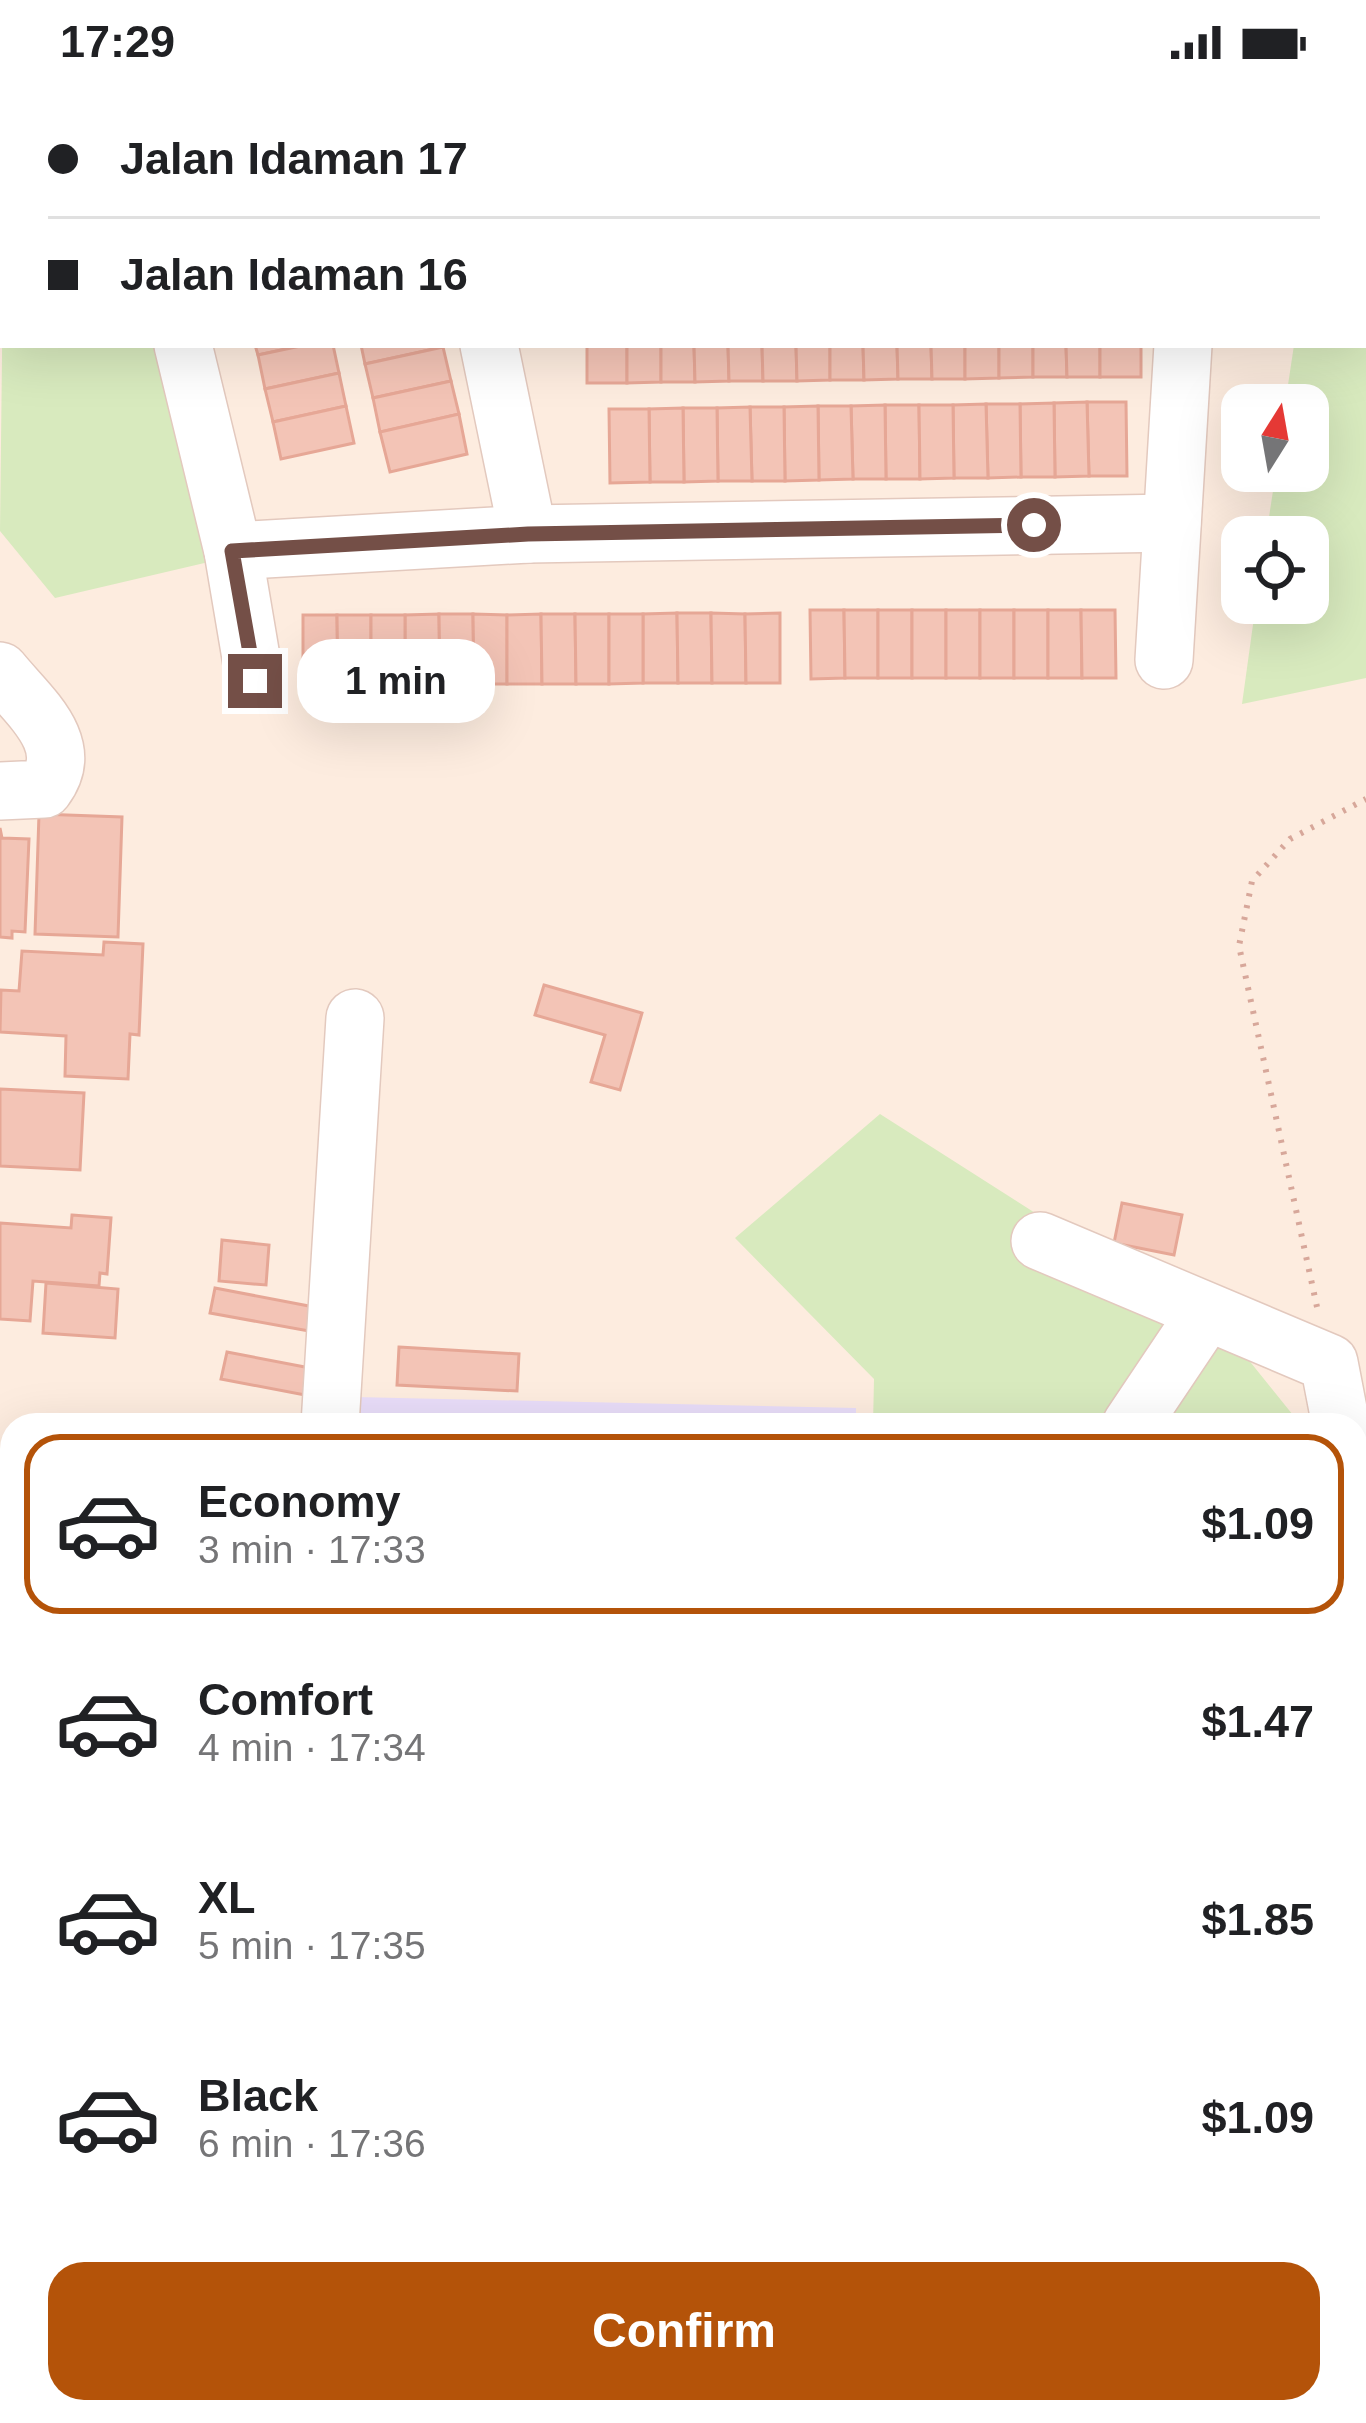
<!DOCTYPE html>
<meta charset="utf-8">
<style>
body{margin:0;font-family:Helvetica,sans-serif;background:#f2f2f2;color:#202124;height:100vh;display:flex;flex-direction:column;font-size:45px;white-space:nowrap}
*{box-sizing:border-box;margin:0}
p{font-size:39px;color:#757577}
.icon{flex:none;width:66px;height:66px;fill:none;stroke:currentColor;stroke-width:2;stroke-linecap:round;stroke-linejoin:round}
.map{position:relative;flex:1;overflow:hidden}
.details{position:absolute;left:0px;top:1329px;width:1368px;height:1011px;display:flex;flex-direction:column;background:#fff;border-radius:36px 36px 0 0;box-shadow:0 12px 48px #0002}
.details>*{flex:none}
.guide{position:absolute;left:0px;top:0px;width:1368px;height:264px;box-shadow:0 12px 48px #0002;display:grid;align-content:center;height:264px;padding:0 48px;background:#fff}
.needle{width:78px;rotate:11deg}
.tools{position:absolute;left:1221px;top:300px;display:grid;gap:24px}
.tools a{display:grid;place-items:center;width:108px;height:108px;border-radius:24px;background:#fff;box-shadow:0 12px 48px #0002;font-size:60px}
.end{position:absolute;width:54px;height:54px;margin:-27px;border:15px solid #744f47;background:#fff;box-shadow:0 0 0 6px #fff}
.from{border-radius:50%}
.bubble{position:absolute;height:84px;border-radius:36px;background:#fff;box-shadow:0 12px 48px #0002;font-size:39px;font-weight:800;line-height:84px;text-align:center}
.guide b{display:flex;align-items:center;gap:42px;height:114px;font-size:45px}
.guide b+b{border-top:3px solid #e0e0e0}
.guide i{width:30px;height:30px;background:#202124}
ul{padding:21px 0 0;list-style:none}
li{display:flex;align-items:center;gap:36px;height:180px;margin:0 24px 18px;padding:0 24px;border:6px solid transparent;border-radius:36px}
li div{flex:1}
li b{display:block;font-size:45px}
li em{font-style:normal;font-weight:800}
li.on{border-color:#b45309}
li>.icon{width:108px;height:108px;stroke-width:1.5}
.primary-button{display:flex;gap:24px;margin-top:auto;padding:24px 48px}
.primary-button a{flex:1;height:138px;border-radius:36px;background:#b45309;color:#fff;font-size:48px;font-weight:800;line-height:138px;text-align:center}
.status{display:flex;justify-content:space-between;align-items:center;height:84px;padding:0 60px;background:#fff;direction:ltr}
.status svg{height:33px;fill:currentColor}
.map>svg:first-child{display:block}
.education{fill:#e9ddf9}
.green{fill:#d8eabe}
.building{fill:#f3c4b6;stroke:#e6a796;stroke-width:3}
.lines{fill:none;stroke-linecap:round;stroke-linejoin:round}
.minor-casing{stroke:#e3c9be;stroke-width:60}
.path{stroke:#d7a79a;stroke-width:6;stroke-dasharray:3 9;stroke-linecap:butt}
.minor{stroke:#fff;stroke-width:57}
.route{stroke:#744f47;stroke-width:15}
</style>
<div class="status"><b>17:29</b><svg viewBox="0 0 49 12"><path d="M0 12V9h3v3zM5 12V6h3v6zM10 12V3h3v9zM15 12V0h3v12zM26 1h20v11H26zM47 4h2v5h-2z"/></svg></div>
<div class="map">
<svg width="1366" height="2339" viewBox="0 0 1366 2339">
<rect width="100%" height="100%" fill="#fdecdf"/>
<!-- education -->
<path class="education" d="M354 1313 856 1324V1341H353Z"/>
<!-- green -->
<g class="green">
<path d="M468 0H756L757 3H469Z"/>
<path d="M1253 0H1366V594L1242 620 1256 519H1308V453H1266L1276 387H1308V321H1285L1294 261H1365V3Z"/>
<path d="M3 184V261H160L213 477 55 514 0 447Z"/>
<path d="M880 1030 1231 1254 1301 1341H873L874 1295 735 1154Z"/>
<path d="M1356 1513 1366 1556V1810H1356Z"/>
</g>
<!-- building -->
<g class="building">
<path d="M300 0H382L383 3H300Z"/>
<path d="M878 0H952L938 3Z"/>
<path d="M1000 0H1055L1056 3H986Z"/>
<path d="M0 4 3 17 0 81Z"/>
<path d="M255 261H305L258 271Z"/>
<path d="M305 261H333L339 289 265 305 258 271Z"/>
<path d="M361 261H443V263L365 280Z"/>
<rect x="587" y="261" width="40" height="38"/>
<path d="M627 261H661V298L627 299Z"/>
<path d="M661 261H694L695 298H661Z"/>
<path d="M694 261H728L729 297 695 298Z"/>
<path d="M728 261H762L763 297H729Z"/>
<path d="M762 261H796L797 297H763Z"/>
<path d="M796 261H830V296L797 297Z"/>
<path d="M830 261H863L864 296H830Z"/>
<path d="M863 261H897L898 295 864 296Z"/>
<path d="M897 261H931L932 295H898Z"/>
<path d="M931 261H965V295H932Z"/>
<path d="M965 261H999V294L965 295Z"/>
<path d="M999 261H1033V293L999 294Z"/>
<path d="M1033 261H1066L1067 293H1033Z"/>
<path d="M1066 261H1100V293H1067Z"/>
<rect x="1100" y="261" width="41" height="32"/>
<path d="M443 263 451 297 373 314 365 280Z"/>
<path d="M339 289 346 322 273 338 265 305Z"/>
<path d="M451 297 459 330 380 348 373 314Z"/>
<path d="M1087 318H1126L1127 392H1089Z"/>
<path d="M1087 318 1089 392 1055 393 1054 319Z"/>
<path d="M1054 319 1055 393H1021L1020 320Z"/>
<path d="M986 320H1020L1021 393 988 394Z"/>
<path d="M986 320 988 394H954L953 321Z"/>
<path d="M885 321H919L920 395H886Z"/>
<path d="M885 321 886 395H853L851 322Z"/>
<path d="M919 321H953L954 394 920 395Z"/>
<path d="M346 322 354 359 281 375 273 338Z"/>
<path d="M818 322H851L853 395 819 396Z"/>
<path d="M818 322 819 396 785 397 784 323Z"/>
<path d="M750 323H784L785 397H752Z"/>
<path d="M750 323 752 397H718L717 324Z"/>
<path d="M683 324H717L718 397 684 398Z"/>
<path d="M683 324 684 398H650L649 325Z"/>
<path d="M609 325H649L650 398 610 399Z"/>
<path d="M459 330 467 370 390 388 380 348Z"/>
<path d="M810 526H844L845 594 811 595Z"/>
<path d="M844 526H878V594H845Z"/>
<rect x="878" y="526" width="34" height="68"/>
<rect x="912" y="526" width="34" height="68"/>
<rect x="946" y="526" width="34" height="68"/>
<rect x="980" y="526" width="34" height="68"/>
<rect x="1014" y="526" width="34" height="68"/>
<path d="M1048 526H1081L1082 594H1048Z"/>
<path d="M1081 526H1115L1116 594H1082Z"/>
<path d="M677 529 678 599H643V530Z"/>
<path d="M677 529H711L712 599H678Z"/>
<path d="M711 529 745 530 746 599H712Z"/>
<path d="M780 529V599H746L745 530Z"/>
<path d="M439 530 440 600H405V531Z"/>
<path d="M439 530H473L474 600H440Z"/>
<path d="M473 530 507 531V600H474Z"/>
<path d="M541 530 542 600H507V531Z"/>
<path d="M541 530H575L576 600H542Z"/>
<path d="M575 530H609V600H576Z"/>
<path d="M609 530H643V599L609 600Z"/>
<path d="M303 531H337L338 600 303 601Z"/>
<path d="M337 531H371V601L338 600Z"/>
<path d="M371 531H405V600L371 601Z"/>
<path d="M39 730 122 733 118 853 35 850Z"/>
<path d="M0 744 2 754 29 755 25 848 12 847V854L0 853Z"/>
<path d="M104 858 143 860 139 951 130 950 128 995 65 992 66 952 0 948 1 906 19 907 22 867 103 871Z"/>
<path d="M544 901 642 929 620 1006 591 998 605 951 535 931Z"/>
<path d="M0 1005 84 1009 80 1086 0 1082Z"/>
<path d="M1122 1119 1182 1131 1174 1171 1114 1159Z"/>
<path d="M72 1131 111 1134 107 1190 100 1189 99 1202 33 1197 30 1237 0 1235V1139L71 1144Z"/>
<path d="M222 1156 269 1161 266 1201 219 1197Z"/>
<path d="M46 1199 118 1205 115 1254 43 1249Z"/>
<path d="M215 1204 314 1223 309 1247 210 1229Z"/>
<path d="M399 1263 519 1270 517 1307 397 1301Z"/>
<path d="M227 1268 310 1284 305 1311 221 1295Z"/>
<path d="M0 1411 12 1412V1499L0 1498Z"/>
<path d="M0 1547 12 1548V1640H0Z"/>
<path d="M569 2328H659L658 2339H568Z"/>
<path d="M916 2328H996L995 2339H915Z"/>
<path d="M1020 2328H1089L1088 2339H1019Z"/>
</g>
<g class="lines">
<defs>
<g id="minor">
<path d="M121 0 122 3"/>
<path d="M434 0 435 3"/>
<path d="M795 0V3"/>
<path d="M1097 0 1098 3"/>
<path d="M0 152H3"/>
<path d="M183 261 233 467 255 597"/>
<path d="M489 261 528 450"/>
<path d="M233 467 528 450 1172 439"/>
<path d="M1164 576 1183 261"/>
<path d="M0 587C29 623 78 660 44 705L0 707"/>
<path d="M1040 1157 1329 1279 1341 1341"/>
<path d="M330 1341 355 934"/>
<path d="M1131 1341 1206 1229"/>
<path d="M1356 1418 1366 1469"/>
<path d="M1356 1862 1366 1861"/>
<path d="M0 1889H12"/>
<path d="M501 2328 505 2339"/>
<path d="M861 2339 862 2328"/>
</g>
</defs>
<!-- minor casing -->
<use href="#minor" class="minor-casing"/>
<!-- path -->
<path class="path" d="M1317 1223 1239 862 1252 797 1290 755 1366 715"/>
<!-- minor -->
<use href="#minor" class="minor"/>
</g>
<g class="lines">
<!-- route -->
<path class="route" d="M255 597 232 467 528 450 1034 441"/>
</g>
</svg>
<div class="tools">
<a><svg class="needle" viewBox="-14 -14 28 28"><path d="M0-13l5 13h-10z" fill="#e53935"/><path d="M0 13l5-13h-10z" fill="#757577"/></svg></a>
<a><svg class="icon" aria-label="locate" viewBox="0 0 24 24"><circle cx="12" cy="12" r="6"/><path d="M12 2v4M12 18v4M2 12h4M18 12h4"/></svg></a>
</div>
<i class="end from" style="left:1034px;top:441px"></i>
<i class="end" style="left:255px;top:597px"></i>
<div class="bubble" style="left:297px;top:555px;width:198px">1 min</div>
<div class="guide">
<b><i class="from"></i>Jalan Idaman 17</b>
<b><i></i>Jalan Idaman 16</b>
</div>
<section class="details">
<ul>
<li class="on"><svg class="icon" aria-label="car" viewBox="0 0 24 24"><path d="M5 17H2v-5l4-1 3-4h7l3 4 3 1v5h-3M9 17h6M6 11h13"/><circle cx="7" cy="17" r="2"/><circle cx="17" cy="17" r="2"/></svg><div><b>Economy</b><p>3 min · 17:33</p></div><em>$1.09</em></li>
<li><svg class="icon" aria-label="car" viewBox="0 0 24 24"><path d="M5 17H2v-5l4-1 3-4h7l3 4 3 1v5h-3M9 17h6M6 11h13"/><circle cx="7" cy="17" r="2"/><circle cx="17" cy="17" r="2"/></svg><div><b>Comfort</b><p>4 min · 17:34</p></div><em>$1.47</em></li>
<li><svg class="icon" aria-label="car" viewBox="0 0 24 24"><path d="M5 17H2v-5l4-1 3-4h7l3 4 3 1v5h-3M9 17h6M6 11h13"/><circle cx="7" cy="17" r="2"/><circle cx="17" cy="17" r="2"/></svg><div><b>XL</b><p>5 min · 17:35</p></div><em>$1.85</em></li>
<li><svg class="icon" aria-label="car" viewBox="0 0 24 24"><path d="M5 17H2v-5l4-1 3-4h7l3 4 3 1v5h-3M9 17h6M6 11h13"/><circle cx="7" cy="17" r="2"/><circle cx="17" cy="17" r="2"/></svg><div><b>Black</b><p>6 min · 17:36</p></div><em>$1.09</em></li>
</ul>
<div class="primary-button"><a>Confirm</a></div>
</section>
</div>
